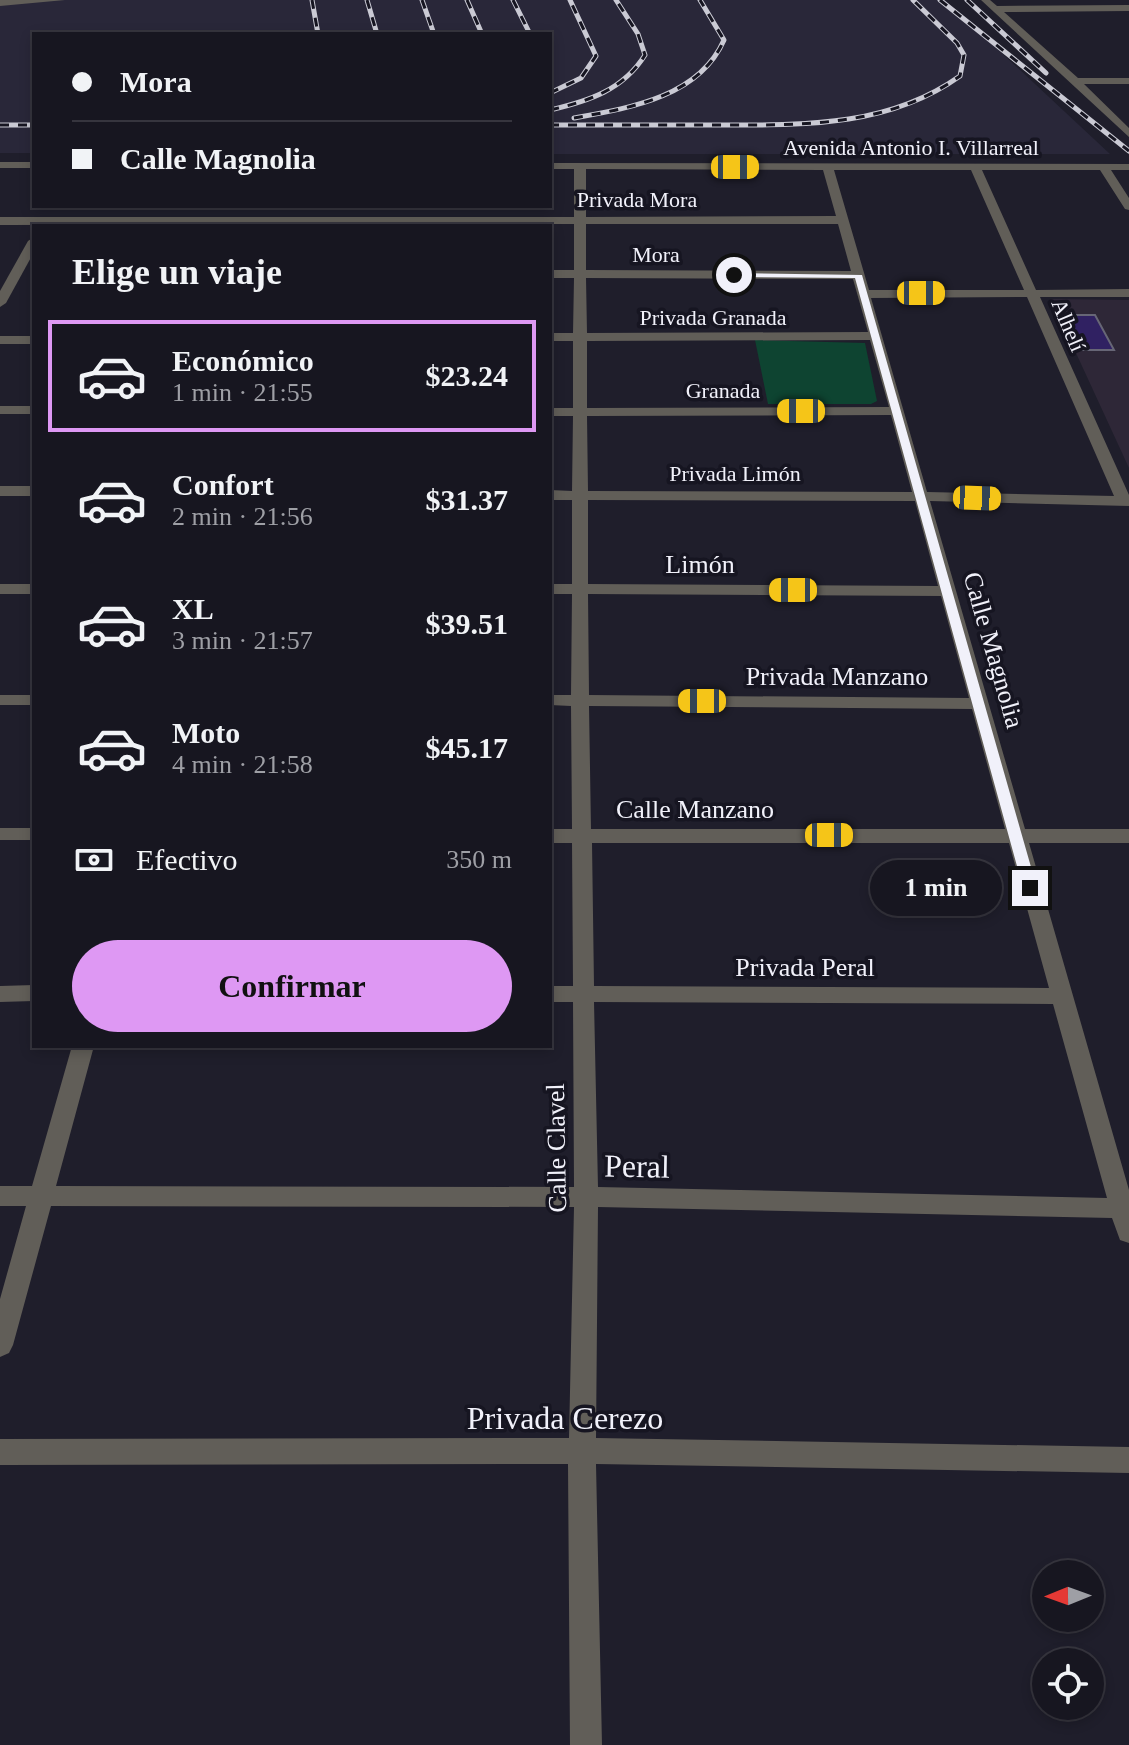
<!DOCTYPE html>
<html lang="es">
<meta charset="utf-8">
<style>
body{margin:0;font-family:"Times New Roman",serif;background:#24232d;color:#f1f3f6;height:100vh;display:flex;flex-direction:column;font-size:30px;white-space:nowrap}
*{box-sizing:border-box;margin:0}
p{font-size:26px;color:#9e9fa5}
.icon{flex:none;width:44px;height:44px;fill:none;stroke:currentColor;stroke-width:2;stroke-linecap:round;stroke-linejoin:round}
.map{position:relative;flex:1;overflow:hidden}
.drawer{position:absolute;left:32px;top:224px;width:520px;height:824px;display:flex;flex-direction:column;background:#171620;border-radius:0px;box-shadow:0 4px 12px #0003,0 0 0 2px #36353e}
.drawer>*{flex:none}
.hud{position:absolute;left:32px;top:32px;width:520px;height:176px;border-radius:0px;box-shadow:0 4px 12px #0003,0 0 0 2px #36353e;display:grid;align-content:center;height:176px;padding:0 40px;background:#171620}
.needle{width:52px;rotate:269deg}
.tools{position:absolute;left:1032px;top:1560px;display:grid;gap:16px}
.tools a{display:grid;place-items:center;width:72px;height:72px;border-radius:50%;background:#171620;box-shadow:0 4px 12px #0003,0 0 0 2px #36353e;font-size:40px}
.end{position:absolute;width:36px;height:36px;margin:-18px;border:10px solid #f1f1fa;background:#111;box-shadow:0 0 0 4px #111}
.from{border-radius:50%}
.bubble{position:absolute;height:56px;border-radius:28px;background:#171620;box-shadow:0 4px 12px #0003,0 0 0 2px #36353e;font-size:26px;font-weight:800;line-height:56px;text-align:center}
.car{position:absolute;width:24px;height:48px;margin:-24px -12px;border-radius:10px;box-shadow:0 0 6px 2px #0007;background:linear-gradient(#f5c518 24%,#345 0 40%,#f5c518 0 76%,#345 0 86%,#f5c518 0)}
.hud b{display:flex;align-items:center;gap:28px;height:76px;font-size:30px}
.hud b+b{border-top:2px solid #36353e}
.hud i{width:20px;height:20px;background:#f1f3f6}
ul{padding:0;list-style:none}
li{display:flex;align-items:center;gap:24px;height:112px;margin:0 16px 12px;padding:0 24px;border:4px solid transparent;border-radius:0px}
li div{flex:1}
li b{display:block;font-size:30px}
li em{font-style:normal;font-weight:800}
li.selected{border-color:#de98f3}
li>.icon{width:72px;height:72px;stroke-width:1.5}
h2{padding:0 40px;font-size:36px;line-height:96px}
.pay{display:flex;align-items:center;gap:20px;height:88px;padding:0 40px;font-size:30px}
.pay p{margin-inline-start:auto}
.action{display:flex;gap:16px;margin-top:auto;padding:16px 40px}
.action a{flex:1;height:92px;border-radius:48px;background:#de98f3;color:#111;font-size:32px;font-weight:800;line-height:92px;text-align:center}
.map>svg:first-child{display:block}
.built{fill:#292739}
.education{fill:#2e2737}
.green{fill:#0e4431}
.building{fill:#302162;stroke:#676676;stroke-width:2}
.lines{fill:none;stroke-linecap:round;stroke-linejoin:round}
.minor{fill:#615e58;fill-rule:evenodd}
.rail-casing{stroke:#cacad4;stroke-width:5}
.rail{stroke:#161521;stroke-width:3;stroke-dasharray:9;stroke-linecap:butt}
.route{fill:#f1f1fa}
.labels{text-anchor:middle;stroke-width:7;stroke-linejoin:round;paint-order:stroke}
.far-street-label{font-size:22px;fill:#f1f1fa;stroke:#161521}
.street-label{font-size:26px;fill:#f1f1fa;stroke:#161521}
.near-street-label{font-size:32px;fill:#f1f1fa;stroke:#161521}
</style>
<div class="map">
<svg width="1129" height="1745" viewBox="0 0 1129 1745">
<rect width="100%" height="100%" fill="#1f1e2b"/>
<!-- built -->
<path class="built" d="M0 0H945L1110 154H550V34H34V153H0Z"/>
<!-- education -->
<path class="education" d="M1051 299 1129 300V468L1076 353Z"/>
<!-- green -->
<path class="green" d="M755 340 865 343 877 401 871 404H768Z"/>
<!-- building -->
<path class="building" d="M1064 315H1095L1114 350H1081Z"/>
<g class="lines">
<!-- minor -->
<g class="minor">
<path d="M0 0H65L0 6Z"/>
<path d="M981 0H990L997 6 1129 5V11L1004 12 1078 78H1129V84H1084L1129 128V137Z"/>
<rect x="0" y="162" width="34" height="6"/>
<path d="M550 163 1129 164V170H1111L1129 198V210L1125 209 1100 170H982L1036 290 1129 289V297H1040L1129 495V506L930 501 1025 829H1129V843H1029L1129 1190V1243L1120 1240 1112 1218 598 1207 596 1438 1129 1447V1473L596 1464 602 1745H570L568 1464 0 1465V1439L569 1438 574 1207 51 1206 13 1345 9 1353 0 1357V1299L26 1206H0V1186H32L72 1046H94L56 1186 574 1187 573 1002H550V986H573L572 843H550V829H572L571 706 550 705V695H571L572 594H550V584H572V500H550V490L572 491 573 416H550V408H573V341H550V333H573L574 278H550V270H574V224L0 225V217H574V169H550ZM586 169 823 170 836 216 586 217ZM834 170H971L1024 290H869ZM586 224H838L851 271 586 270ZM586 278 853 279 868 332 587 333ZM1027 297 1114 496 927 492 871 298ZM870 340 889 407 587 408V341ZM891 415 912 492 588 491 587 416ZM588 500 915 501 938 586 588 584ZM588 594 941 596 969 698 589 695ZM589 706 972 709 1005 829H591ZM592 843H1009L1049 988 594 986ZM594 1002 1053 1004 1107 1198 598 1187Z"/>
<path d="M34 237V252L6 303 0 307V291L28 241Z"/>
<rect x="0" y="336" width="34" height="8"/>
<rect x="0" y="406" width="34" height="8"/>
<rect x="0" y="486" width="34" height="10"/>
<rect x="0" y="584" width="34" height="10"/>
<rect x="0" y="695" width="34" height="10"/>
<rect x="0" y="828" width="34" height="12"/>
<path d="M34 985V1001L0 1002V986Z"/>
</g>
<defs>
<g id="rail">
<path d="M312 0 318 34"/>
<path d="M367 0 377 34"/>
<path d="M422 0 434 34"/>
<path d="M467 0 482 34"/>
<path d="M513 0 530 34"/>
<path d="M940 0 1129 151"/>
<path d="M967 0 1046 73"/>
<path d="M550 93 581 78 596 56 570 0"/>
<path d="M550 110C589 101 623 90 645 55L638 34 616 0"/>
<path d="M574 118C630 108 699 97 724 40L700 0"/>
<path d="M0 125H34"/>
<path d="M550 125C605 125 660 125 714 125 801 125 887 128 960 76L964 55 957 43 913 0"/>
</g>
</defs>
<!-- rail casing -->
<use href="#rail" class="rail-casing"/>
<!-- rail -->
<use href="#rail" class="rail"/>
</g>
<!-- route -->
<path class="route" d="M731 273 862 275 1037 888 1035 891 1030 892 1023 888 855 278 734 277Z"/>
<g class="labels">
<!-- far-street labels -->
<g class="far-street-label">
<text x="911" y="155">Avenida Antonio I. Villarreal</text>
<text x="637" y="207">Privada Mora</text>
<text x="656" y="262">Mora</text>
<text x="713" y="325">Privada Granada</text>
<text transform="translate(1069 325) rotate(67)" y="8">Alhelí</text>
<text x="723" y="398">Granada</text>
<text x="735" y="481">Privada Limón</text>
</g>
<!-- street labels -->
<g class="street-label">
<text x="700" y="573">Limón</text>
<text transform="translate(994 650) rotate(74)" y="9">Calle Magnolia</text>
<text x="837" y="685">Privada Manzano</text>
<text x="695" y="818">Calle Manzano</text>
<text x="805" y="976">Privada Peral</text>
<text transform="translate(556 1148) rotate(-91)" y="9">Calle Clavel</text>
</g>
<!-- near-street labels -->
<g class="near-street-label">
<text transform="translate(637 1166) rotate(1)" y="11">Peral</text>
<text x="565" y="1429">Privada Cerezo</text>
</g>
</g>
</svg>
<div class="tools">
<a><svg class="needle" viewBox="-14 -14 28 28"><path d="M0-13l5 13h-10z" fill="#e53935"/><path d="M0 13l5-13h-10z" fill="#9e9fa5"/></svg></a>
<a><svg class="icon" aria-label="locate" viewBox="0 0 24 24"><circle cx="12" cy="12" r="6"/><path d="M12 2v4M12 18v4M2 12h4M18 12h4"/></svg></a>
</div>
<i class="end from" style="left:734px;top:275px"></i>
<i class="end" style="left:1030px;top:888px"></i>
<div class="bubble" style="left:870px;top:860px;width:132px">1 min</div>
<i class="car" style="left:735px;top:167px;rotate:90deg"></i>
<i class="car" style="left:921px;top:293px;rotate:90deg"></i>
<i class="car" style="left:801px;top:411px;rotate:270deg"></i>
<i class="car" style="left:977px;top:498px;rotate:92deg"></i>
<i class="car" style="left:793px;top:590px;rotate:270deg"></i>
<i class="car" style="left:702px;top:701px;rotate:270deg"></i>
<i class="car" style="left:829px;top:835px;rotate:90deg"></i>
<div class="hud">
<b><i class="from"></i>Mora</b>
<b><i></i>Calle Magnolia</b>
</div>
<section class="drawer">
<h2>Elige un viaje</h2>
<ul>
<li class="selected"><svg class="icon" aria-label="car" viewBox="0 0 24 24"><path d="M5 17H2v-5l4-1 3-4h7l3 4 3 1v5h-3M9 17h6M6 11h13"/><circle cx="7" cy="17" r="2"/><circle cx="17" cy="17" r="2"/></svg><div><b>Económico</b><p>1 min · 21:55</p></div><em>$23.24</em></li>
<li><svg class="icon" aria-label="car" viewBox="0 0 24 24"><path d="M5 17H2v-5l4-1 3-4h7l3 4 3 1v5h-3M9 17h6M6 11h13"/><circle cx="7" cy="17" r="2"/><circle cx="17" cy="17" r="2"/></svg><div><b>Confort</b><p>2 min · 21:56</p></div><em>$31.37</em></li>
<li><svg class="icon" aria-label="car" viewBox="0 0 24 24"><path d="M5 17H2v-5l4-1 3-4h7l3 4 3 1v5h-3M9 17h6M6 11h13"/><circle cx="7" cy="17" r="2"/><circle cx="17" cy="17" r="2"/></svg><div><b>XL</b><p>3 min · 21:57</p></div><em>$39.51</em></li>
<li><svg class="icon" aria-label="car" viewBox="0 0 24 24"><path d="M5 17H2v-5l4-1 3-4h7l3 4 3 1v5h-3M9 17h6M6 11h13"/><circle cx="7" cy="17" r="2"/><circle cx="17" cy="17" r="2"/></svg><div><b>Moto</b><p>4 min · 21:58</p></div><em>$45.17</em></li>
</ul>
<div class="pay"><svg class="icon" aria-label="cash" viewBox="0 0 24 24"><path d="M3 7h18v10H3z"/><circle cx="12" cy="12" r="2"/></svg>Efectivo<p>350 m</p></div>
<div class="action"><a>Confirmar</a></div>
</section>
</div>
